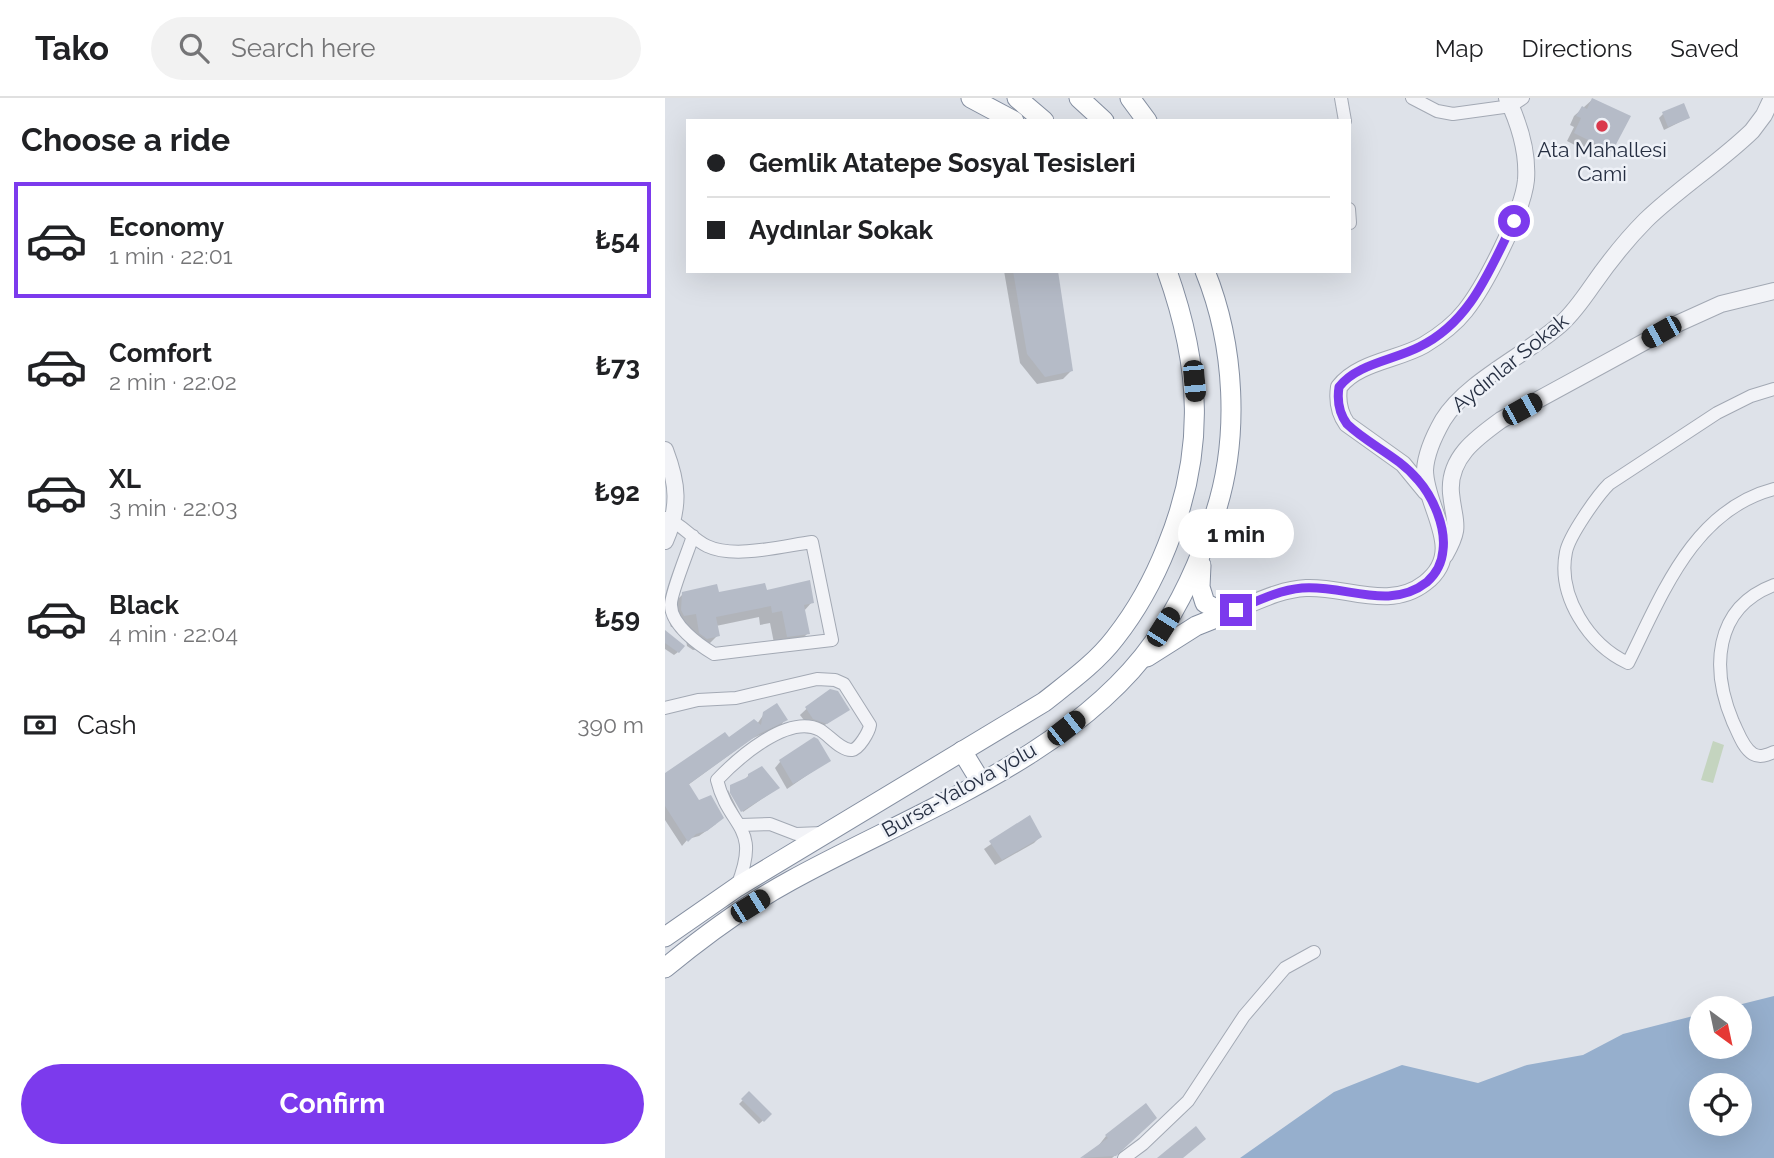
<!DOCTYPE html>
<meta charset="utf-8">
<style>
body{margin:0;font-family:Raleway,sans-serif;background:#f2f2f2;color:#202124;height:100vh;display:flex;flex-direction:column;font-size:26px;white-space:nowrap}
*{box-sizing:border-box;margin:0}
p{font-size:23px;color:#757577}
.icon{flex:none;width:38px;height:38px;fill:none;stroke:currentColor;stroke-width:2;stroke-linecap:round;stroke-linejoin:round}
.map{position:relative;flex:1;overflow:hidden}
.drawer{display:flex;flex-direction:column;background:#fff;width:665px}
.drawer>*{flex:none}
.guide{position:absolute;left:21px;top:21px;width:665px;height:154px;border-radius:0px;box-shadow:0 7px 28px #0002;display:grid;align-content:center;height:154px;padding:0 21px;background:#fff}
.needle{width:46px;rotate:147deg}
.tools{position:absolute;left:1024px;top:898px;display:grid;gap:14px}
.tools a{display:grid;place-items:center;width:63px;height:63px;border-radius:50%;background:#fff;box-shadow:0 7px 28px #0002;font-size:35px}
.end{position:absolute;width:32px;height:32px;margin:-16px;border:9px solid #7c3aed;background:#fff;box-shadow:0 0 0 4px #fff}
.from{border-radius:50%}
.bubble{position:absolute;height:49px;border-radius:24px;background:#fff;box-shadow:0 7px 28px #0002;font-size:23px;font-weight:700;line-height:49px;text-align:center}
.car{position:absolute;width:21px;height:42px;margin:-21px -10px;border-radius:9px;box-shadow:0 0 5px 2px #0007;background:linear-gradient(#222 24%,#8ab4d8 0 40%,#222 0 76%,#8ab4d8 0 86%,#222 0)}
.guide b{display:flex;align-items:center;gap:24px;height:66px;font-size:26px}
.guide b+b{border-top:2px solid #e0e0e0}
.guide i{width:18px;height:18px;background:#202124}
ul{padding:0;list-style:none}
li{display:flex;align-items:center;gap:21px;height:116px;margin:0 14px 10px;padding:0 7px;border:4px solid transparent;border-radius:0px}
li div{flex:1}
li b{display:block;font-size:26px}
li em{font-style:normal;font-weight:700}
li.current{border-color:#7c3aed}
li>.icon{width:63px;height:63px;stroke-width:1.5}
h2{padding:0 21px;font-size:32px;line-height:84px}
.pay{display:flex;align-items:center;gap:18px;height:77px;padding:0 21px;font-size:26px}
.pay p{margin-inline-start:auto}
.cta{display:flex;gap:14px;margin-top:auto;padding:14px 21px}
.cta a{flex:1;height:80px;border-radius:42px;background:#7c3aed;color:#fff;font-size:28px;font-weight:700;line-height:80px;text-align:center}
header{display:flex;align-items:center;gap:42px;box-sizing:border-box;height:98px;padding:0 35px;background:#fff;border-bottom:2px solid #e0e0e0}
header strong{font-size:33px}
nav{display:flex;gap:38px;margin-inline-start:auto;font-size:24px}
.search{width:490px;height:63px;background:#f2f2f2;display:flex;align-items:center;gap:18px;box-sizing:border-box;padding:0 24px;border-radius:38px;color:#757577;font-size:26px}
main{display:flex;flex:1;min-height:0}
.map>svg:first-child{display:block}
.green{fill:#c4d4bf}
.water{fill:#96afcd;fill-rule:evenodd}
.shadow{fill:#0003}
.building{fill:#b5bbc7}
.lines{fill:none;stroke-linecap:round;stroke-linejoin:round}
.minor-casing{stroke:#a3a9b4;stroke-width:14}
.tertiary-casing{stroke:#a3a9b4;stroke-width:18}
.trunk-casing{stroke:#858fa1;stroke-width:21}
.minor{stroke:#f2f3f7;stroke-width:12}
.tertiary{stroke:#f2f3f7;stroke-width:16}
.trunk{stroke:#fff;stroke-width:19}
.route{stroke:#7c3aed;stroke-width:9}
.poi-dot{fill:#da384c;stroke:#eef1f7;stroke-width:2.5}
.labels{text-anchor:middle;stroke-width:5;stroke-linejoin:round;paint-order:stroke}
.poi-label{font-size:21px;fill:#262f42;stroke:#eef1f7}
.street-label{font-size:21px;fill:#262f42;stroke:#eef1f7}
</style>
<header>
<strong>Tako</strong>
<div class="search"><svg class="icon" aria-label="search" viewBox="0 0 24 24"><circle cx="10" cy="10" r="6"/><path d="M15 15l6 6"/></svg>Search here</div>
<nav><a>Map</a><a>Directions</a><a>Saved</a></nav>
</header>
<main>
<section class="drawer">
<h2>Choose a ride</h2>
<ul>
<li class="current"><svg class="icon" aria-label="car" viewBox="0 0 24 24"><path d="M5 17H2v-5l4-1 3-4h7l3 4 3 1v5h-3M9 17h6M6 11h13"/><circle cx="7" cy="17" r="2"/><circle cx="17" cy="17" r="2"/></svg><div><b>Economy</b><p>1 min · 22:01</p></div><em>₺54</em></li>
<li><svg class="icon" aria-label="car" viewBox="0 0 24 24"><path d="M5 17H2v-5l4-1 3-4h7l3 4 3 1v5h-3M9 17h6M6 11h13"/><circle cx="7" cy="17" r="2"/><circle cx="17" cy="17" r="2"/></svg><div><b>Comfort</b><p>2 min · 22:02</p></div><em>₺73</em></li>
<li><svg class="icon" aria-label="car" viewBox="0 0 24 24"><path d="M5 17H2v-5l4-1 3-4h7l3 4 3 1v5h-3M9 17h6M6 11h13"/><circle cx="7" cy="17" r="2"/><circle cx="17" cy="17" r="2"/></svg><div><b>XL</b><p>3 min · 22:03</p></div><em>₺92</em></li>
<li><svg class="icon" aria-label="car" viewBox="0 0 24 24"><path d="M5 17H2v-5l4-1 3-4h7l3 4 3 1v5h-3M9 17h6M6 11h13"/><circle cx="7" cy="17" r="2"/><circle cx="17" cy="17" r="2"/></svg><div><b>Black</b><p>4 min · 22:04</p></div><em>₺59</em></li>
</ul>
<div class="pay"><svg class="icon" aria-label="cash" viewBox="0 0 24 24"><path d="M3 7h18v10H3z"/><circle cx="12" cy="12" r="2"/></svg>Cash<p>390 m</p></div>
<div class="cta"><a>Confirm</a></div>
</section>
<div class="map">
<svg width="1109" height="1060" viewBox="0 0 1109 1060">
<rect width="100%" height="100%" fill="#dee2e9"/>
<!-- green -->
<path class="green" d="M1048 643 1059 647 1048 685 1036 682Z"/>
<!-- water -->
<path class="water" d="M1109 898V1060H575L669 994 737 967 813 985 862 967 918 957 958 936 1036 916V948H1074V910H1061ZM1036 987H1074V1026H1036Z"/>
<!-- shadow -->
<g class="shadow">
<path d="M928 1 963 19 945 53 937 61 902 43 909 29 905 27 909 18Z"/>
<path d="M998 16 1023 20 999 32 994 20Z"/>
<path d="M339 173H391L406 273 398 281 372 286 355 265Z"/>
<path d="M100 494 147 504 139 513 143 535 130 548 110 550 105 525 95 527 94 519 51 528 53 537 40 550 28 552 22 548 19 528 6 529 3 520 5 509 18 496Z"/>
<path d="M0 536 13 554 9 557 0 551Z"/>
<path d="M153 600 183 611 154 631 142 626 135 617Z"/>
<path d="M99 616 120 622 115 628 86 641 23 687 33 705 51 726 34 738 23 741 17 748 0 722V677L92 626Z"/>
<path d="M163 663 122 691 110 670 115 664Z"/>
<path d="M84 677 113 690 78 714 65 689 78 683Z"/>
<path d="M63 692 75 716 70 719 60 695Z"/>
<path d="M364 720 375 739 369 745 330 767 319 751Z"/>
<path d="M84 996 105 1016 94 1026 74 1006Z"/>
<path d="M478 1032 447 1060H418L430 1052 441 1038Z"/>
</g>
<!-- building -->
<g class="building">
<path d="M927 0 966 18 947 54 909 35 916 20 911 18 917 8 922 11Z"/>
<path d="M1019 5 1025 20 1003 29 997 14Z"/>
<path d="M348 173H393L408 273 380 279 362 256Z"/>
<path d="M145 482 149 505 139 507 145 536 122 539 117 513 107 515 106 508 51 519 55 538 42 541 34 535 31 516 19 518 16 512 17 494 39 489 52 486 54 494 100 485 102 492Z"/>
<path d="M0 532 20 548 14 555 0 545Z"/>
<path d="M165 591 173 593 185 612 162 626 148 621 140 609Z"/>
<path d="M112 605 123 622 94 636 24 686 34 702 46 697 59 720 42 733 31 736 23 744 0 708V675L60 634 64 639 89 621 96 627 98 614Z"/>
<path d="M149 639 153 641 166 663 128 686 114 662Z"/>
<path d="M97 668 115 690 76 714 65 695V687L83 679V676Z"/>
<path d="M365 717 377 739 337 762 324 743Z"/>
<path d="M84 993 107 1016 99 1024 76 1001Z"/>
<path d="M481 1005 492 1020 451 1058 415 1060 443 1040 440 1037Z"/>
<path d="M531 1028 541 1041 518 1060H492Z"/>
</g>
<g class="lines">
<defs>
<g id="minor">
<path d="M676 0 680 23"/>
<path d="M747 0 772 13 788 16 846 8 858 0"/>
<path d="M684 111 685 125"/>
<path d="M1109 291 1086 298 1052 315 944 386C932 398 904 438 901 454 892 498 924 547 963 565 997 497 1028 412 1109 391"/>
<path d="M1 420C17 426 27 441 42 448 69 461 118 448 147 444L167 542 49 556C34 547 6 527 6 507 5 497 24 451 28 438"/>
<path d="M1109 487C1048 510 1046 572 1068 624 1073 634 1078 650 1088 656 1095 660 1102 657 1109 654"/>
<path d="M0 610 33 602 71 600 152 581 170 582 179 586 205 627C204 634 194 651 187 652 176 653 164 637 155 632 123 615 72 661 52 682 64 731 97 727 72 788"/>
<path d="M75 727 105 726 131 736 157 735"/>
<path d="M459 1060 478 1046 523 1003 579 918 620 870 649 854"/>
</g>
<g id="tertiary">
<path d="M0 352C13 386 15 409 0 443"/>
<path d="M761 394 738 366 682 326C674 315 672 303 674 289 693 264 733 262 759 247 774 238 789 227 800 213 820 188 858 114 861 82 863 54 854 25 842 0"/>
<path d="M780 457C797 427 789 426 786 395 783 360 811 340 836 322L1014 225 1056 206 1109 193"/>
<path d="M571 512C593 503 617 491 641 490 681 488 724 513 760 485 802 453 760 411 760 372 761 355 770 336 778 322 802 283 863 256 897 225 909 214 918 201 927 188 943 165 961 142 981 122 1014 90 1054 65 1087 33L1099 17 1107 0"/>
</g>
<g id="trunk">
<path d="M306 0 349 23"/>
<path d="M352 0 379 23"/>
<path d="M414 0 439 23"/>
<path d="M465 0 482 23"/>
<path d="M482 559 531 528 571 512H553L540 505 535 489 536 467"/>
<path d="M297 653 316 684"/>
<path d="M0 839 72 789 379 604C403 585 431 565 450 540 472 512 489 481 502 448 541 353 536 268 502 173"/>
<path d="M0 870C40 837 81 807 125 783 244 717 408 659 489 544 516 505 536 461 550 416 575 340 570 247 540 173"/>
</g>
</defs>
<!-- minor casing -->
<use href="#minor" class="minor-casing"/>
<!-- tertiary casing -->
<use href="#tertiary" class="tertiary-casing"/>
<!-- trunk casing -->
<use href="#trunk" class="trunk-casing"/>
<!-- minor -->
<use href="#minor" class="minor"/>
<!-- tertiary -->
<use href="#tertiary" class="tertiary"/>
<!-- trunk -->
<use href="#trunk" class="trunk"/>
</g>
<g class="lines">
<!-- route -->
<path class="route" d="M571 512C592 503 614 492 637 490 679 486 724 514 762 484 772 475 777 465 778 452 781 429 768 399 753 382 733 358 704 347 682 326 674 315 672 302 674 289 691 266 729 262 754 249 806 224 825 171 849 123"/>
</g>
<!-- markers -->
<circle class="poi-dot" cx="937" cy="28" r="7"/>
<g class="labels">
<!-- poi labels -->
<g class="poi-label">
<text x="937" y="59">Ata Mahallesi<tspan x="937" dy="24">Cami</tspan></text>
</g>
<!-- street labels -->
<g class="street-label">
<text transform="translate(845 265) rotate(-39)" y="7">Aydınlar Sokak</text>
<text transform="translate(294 692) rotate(-29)" y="7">Bursa-Yalova yolu</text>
</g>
</g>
</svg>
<div class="tools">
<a><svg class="needle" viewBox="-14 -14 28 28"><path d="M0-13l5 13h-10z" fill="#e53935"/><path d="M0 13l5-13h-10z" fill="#757577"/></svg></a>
<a><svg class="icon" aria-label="locate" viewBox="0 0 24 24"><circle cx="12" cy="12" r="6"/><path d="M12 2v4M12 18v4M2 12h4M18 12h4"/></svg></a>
</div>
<i class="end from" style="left:849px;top:123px"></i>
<i class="end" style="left:571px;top:512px"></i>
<div class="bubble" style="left:513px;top:411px;width:116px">1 min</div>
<i class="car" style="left:996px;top:234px;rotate:241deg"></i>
<i class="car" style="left:529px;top:283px;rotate:175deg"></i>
<i class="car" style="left:857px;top:311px;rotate:61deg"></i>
<i class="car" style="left:498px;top:529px;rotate:32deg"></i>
<i class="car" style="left:401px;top:630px;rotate:52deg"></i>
<i class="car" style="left:85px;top:808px;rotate:58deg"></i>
<div class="guide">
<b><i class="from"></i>Gemlik Atatepe Sosyal Tesisleri</b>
<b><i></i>Aydınlar Sokak</b>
</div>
</div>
</main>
